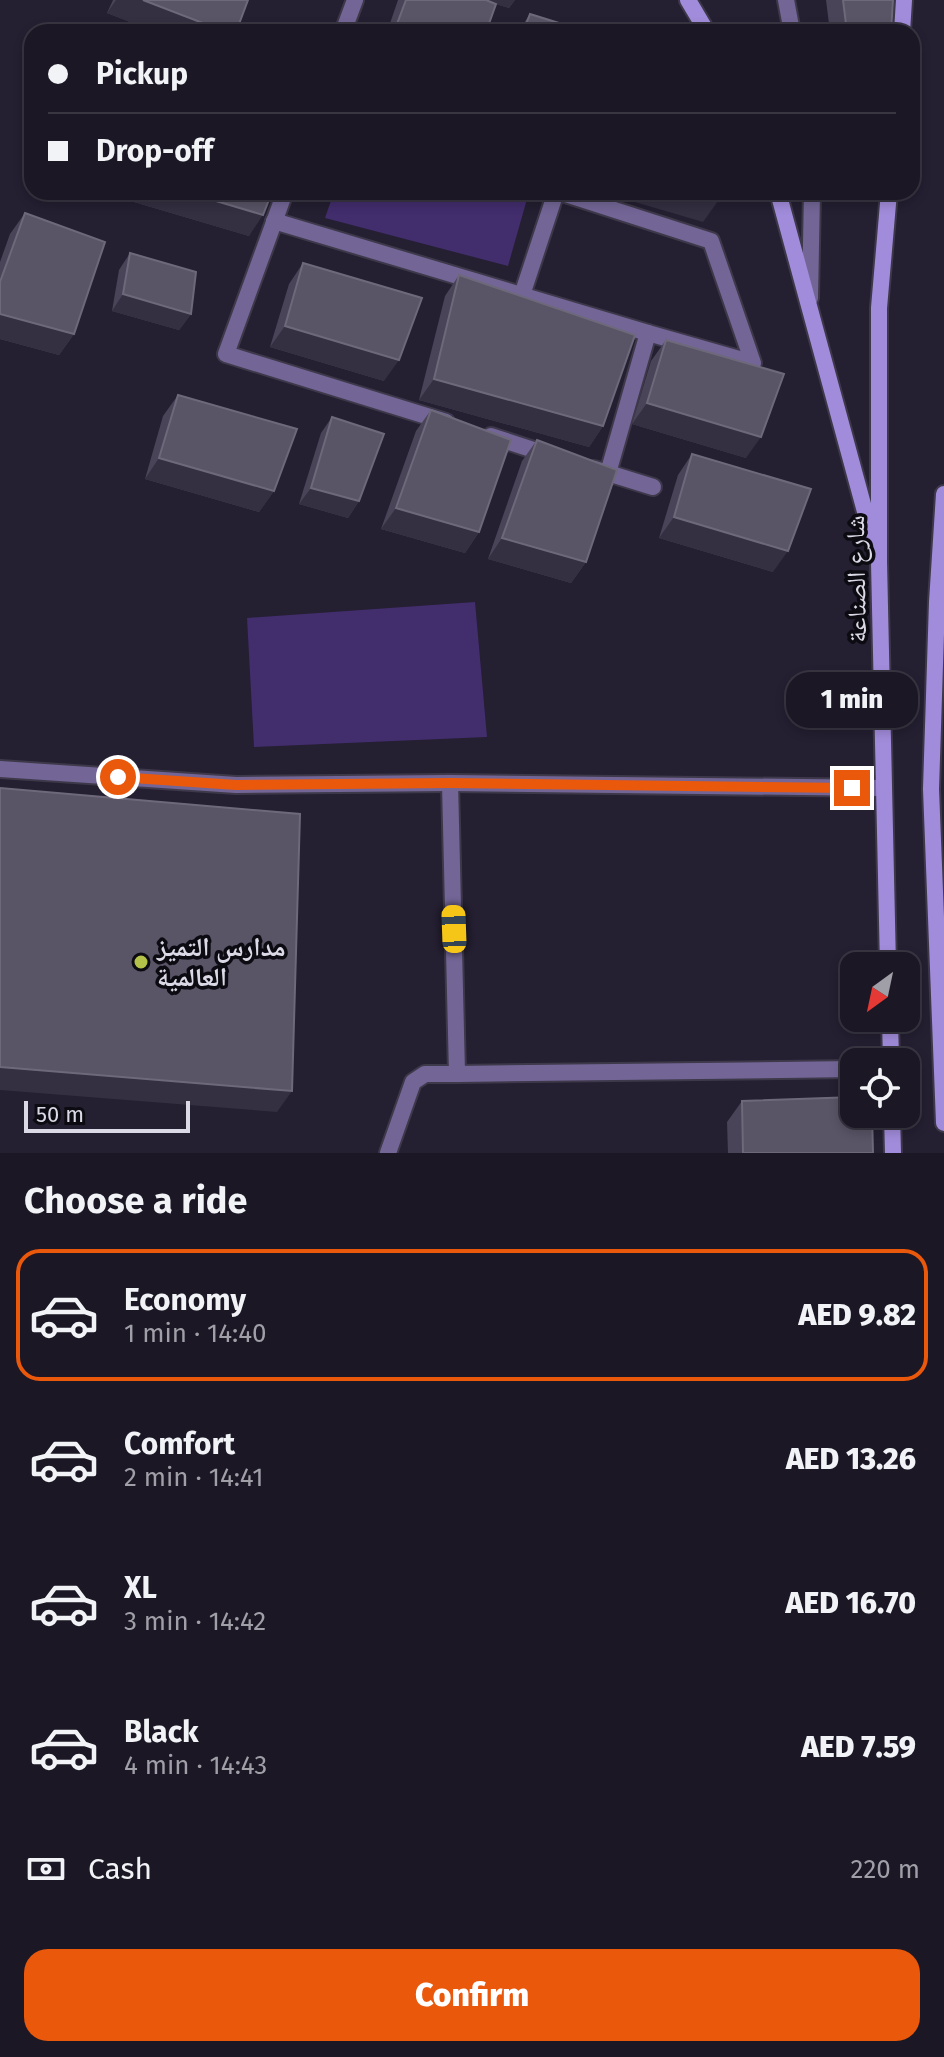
<!DOCTYPE html>
<meta charset="utf-8">
<style>
body{margin:0;font-family:"Fira Sans","Noto Naskh Arabic",sans-serif;background:#24202d;color:#f1f3f6;height:100vh;display:flex;flex-direction:column;font-size:30px;white-space:nowrap}
*{box-sizing:border-box;margin:0}
p{font-size:26px;color:#a09fa7}
.icon{flex:none;width:44px;height:44px;fill:none;stroke:currentColor;stroke-width:2;stroke-linecap:round;stroke-linejoin:round}
.map{position:relative;height:1153px;overflow:hidden}
.sheet{display:flex;flex-direction:column;background:#1b1725;flex:1}
.sheet>*{flex:none}
.banner{position:absolute;left:24px;top:24px;width:896px;height:176px;border-radius:24px;box-shadow:0 4px 12px #0003,0 0 0 2px #393642;display:grid;align-content:center;height:176px;padding:0 24px;background:#1b1725}
.needle{width:52px;rotate:213deg}
.buttons{position:absolute;left:840px;top:952px;display:grid;gap:16px}
.buttons a{display:grid;place-items:center;width:80px;height:80px;border-radius:16px;background:#1b1725;box-shadow:0 4px 12px #0003,0 0 0 2px #393642;font-size:40px}
.scale{position:absolute;left:24px;bottom:20px;width:166px;box-sizing:border-box;padding-left:8px;border:4px solid #dbd9e5;border-top:0;font-size:22px;line-height:28px;white-space:nowrap;color:#dbd9e5;-webkit-text-stroke:6px #0d0b12;paint-order:stroke}
.end{position:absolute;width:36px;height:36px;margin:-18px;border:10px solid #ea580c;background:#fff;box-shadow:0 0 0 4px #fff}
.from{border-radius:50%}
.bubble{position:absolute;height:56px;border-radius:24px;background:#1b1725;box-shadow:0 4px 12px #0003,0 0 0 2px #393642;font-size:26px;font-weight:800;line-height:56px;text-align:center}
.car{position:absolute;width:24px;height:48px;margin:-24px -12px;border-radius:10px;box-shadow:0 0 6px 2px #0007;background:linear-gradient(#f5c518 24%,#345 0 40%,#f5c518 0 76%,#345 0 86%,#f5c518 0)}
.banner b{display:flex;align-items:center;gap:28px;height:76px;font-size:30px}
.banner b+b{border-top:2px solid #393642}
.banner i{width:20px;height:20px;background:#f1f3f6}
ul{padding:0;list-style:none}
li{display:flex;align-items:center;gap:24px;height:132px;margin:0 16px 12px;padding:0 8px;border:4px solid transparent;border-radius:24px}
li div{flex:1}
li b{display:block;font-size:30px}
li em{font-style:normal;font-weight:800}
li.selected{border-color:#ea580c}
li>.icon{width:72px;height:72px;stroke-width:1.5}
h2{padding:0 24px;font-size:36px;line-height:96px}
.pay{display:flex;align-items:center;gap:20px;height:88px;padding:0 24px;font-size:30px}
.pay p{margin-inline-start:auto}
.action{display:flex;gap:16px;margin-top:auto;padding:16px 24px}
.action a{flex:1;height:92px;border-radius:24px;background:#ea580c;color:#fff;font-size:32px;font-weight:800;line-height:92px;text-align:center}
.map>svg:first-child{display:block}
.pitch{fill:#422d6d}
.lines{fill:none;stroke-linecap:round;stroke-linejoin:round}
.street-casing{stroke:#3e394a;stroke-width:20}
.secondary-casing{stroke:#3e394a;stroke-width:20}
.street{stroke:#736697;stroke-width:16}
.secondary{stroke:#a18cdb;stroke-width:16}
.wall{fill:#494457}
.shaded-wall{fill:#342f41}
.building{fill:#595466;stroke:#6d697a;stroke-width:2}
.route{stroke:#ea580c;stroke-width:10}
.poi-dot{fill:#b4c24a;stroke:#0d0b12;stroke-width:3}
.labels{text-anchor:middle;stroke-width:7;stroke-linejoin:round;paint-order:stroke}
.street-label{font-size:26px;fill:#dbd9e5;stroke:#0d0b12}
.poi-label{font-size:26px;font-weight:bold;fill:#dbd9e5;stroke:#0d0b12;text-anchor:start}
</style>
<div class="map">
<svg width="944" height="1153" viewBox="0 0 944 1153">
<rect width="100%" height="100%" fill="#241f31"/>
<!-- pitch -->
<g class="pitch">
<path d="M334 192H529L508 266 325 218Z"/>
<path d="M475 602 487 737 254 747 247 618Z"/>
</g>
<g class="lines">
<defs>
<g id="street">
<path d="M786 0 792 32"/>
<path d="M343 32 355 0"/>
<path d="M285 192 226 354 446 422"/>
<path d="M559 192 711 241 753 363 648 333"/>
<path d="M274 221 648 333 608 473 594 469"/>
<path d="M522 295 556 192"/>
<path d="M810 298 812 192"/>
<path d="M491 436 549 455"/>
<path d="M608 473 653 487"/>
<path d="M0 769 236 785 450 783 883 788"/>
<path d="M450 783 457 1074 854 1069"/>
<path d="M388 1153 413 1082 425 1074H457"/>
</g>
<g id="secondary">
<path d="M688 0 707 32"/>
<path d="M902 32 904 0"/>
<path d="M778 192 873 541"/>
<path d="M944 494 937 602 931 789 944 1123"/>
<path d="M888 966 879 562V308L889 192"/>
<path d="M890 1018 891 1062"/>
<path d="M892 1114 893 1153"/>
</g>
</defs>
<!-- street casing -->
<use href="#street" class="street-casing"/>
<!-- secondary casing -->
<use href="#secondary" class="secondary-casing"/>
<!-- street -->
<use href="#street" class="street"/>
<!-- secondary -->
<use href="#secondary" class="secondary"/>
</g>
<!-- wall -->
<g class="wall">
<path d="M113 0H248L236 32H156L107 13Z"/>
<path d="M398 0H515L509 8 496 4 486 32H387Z"/>
<path d="M826 0H893L891 32H830Z"/>
<path d="M530 14 559 32H518Z"/>
<path d="M137 192H272L249 236 134 202Z"/>
<path d="M25 213 74 334 59 355 0 339V262L10 234Z"/>
<path d="M130 253 191 314 179 330 112 311 119 270Z"/>
<path d="M303 263 384 381 270 347 289 284Z"/>
<path d="M459 275 603 426 589 447 419 400 445 296Z"/>
<path d="M666 340 746 458 632 424 651 361Z"/>
<path d="M178 395 274 491 259 512 145 479 163 416Z"/>
<path d="M431 410 479 532 465 553 381 529 416 431Z"/>
<path d="M332 417 359 501 348 518 299 504 321 433Z"/>
<path d="M537 440 586 562 571 583 488 559 522 461Z"/>
<path d="M692 454 773 572 659 538 678 475Z"/>
<path d="M742 1101 873 1153H728L727 1122Z"/>
</g>
<!-- shaded-wall -->
<g class="shaded-wall">
<path d="M116 0H143L226 32H156L107 13Z"/>
<path d="M482 0H515L509 8Z"/>
<path d="M141 192H186L263 215 249 236 134 202Z"/>
<path d="M601 192H687L718 201 703 222Z"/>
<path d="M123 294 191 314 179 330 112 311Z"/>
<path d="M0 314 74 334 59 355 0 339Z"/>
<path d="M285 326 399 360 384 381 270 347Z"/>
<path d="M434 379 603 426 589 447 419 400Z"/>
<path d="M647 403 761 437 746 458 632 424Z"/>
<path d="M159 458 274 491 259 512 145 479Z"/>
<path d="M311 488 359 501 348 518 299 504Z"/>
<path d="M396 508 479 532 465 553 381 529Z"/>
<path d="M674 517 788 551 773 572 659 538Z"/>
<path d="M502 538 586 562 571 583 488 559Z"/>
<path d="M0 1067 292 1091 277 1112 0 1090Z"/>
</g>
<!-- building -->
<g class="building">
<path d="M143 0H248L236 32H226Z"/>
<path d="M406 0H486L496 4 486 32H394Z"/>
<path d="M843 0H893L891 32H847Z"/>
<path d="M530 14 562 24 559 32H523Z"/>
<path d="M186 192H272L263 215Z"/>
<path d="M687 192H722L718 201Z"/>
<path d="M25 213 105 242 74 334 0 314V282Z"/>
<path d="M130 253 196 272 191 314 123 294Z"/>
<path d="M303 263 422 298 399 360 285 326Z"/>
<path d="M459 275 635 335 603 426 434 379Z"/>
<path d="M666 340 784 374 761 437 647 403Z"/>
<path d="M178 395 297 429 274 491 159 458Z"/>
<path d="M431 410 511 440 479 532 396 508Z"/>
<path d="M332 417 384 434 359 501 311 488Z"/>
<path d="M537 440 617 470 586 562 502 538Z"/>
<path d="M692 454 811 489 788 551 674 517Z"/>
<path d="M0 788 300 814 292 1091 0 1067Z"/>
<path d="M854 1097V1114H872L873 1153H743L742 1101Z"/>
</g>
<g class="lines">
<!-- route -->
<path class="route" d="M118 777 236 785 450 783 852 788"/>
</g>
<!-- markers -->
<circle class="poi-dot" cx="141" cy="962" r="8"/>
<g class="labels">
<!-- street labels -->
<g class="street-label">
<text transform="translate(856 579) rotate(-91)" y="9">شارع الصناعة</text>
</g>
<!-- poi labels -->
<g class="poi-label">
<text x="157" y="956">مدارس التميز<tspan x="157" dy="30">العالمية</tspan></text>
</g>
</g>
</svg>
<div class="buttons">
<a><svg class="needle" viewBox="-14 -14 28 28"><path d="M0-13l5 13h-10z" fill="#e53935"/><path d="M0 13l5-13h-10z" fill="#a09fa7"/></svg></a>
<a><svg class="icon" aria-label="locate" viewBox="0 0 24 24"><circle cx="12" cy="12" r="6"/><path d="M12 2v4M12 18v4M2 12h4M18 12h4"/></svg></a>
</div>
<div class="scale">50 m</div>
<i class="end from" style="left:118px;top:777px"></i>
<i class="end" style="left:852px;top:788px"></i>
<div class="bubble" style="left:786px;top:672px;width:132px">1 min</div>
<i class="car" style="left:454px;top:929px;rotate:358deg"></i>
<div class="banner">
<b><i class="from"></i>Pickup</b>
<b><i></i>Drop-off</b>
</div>
</div>
<section class="sheet">
<h2>Choose a ride</h2>
<ul>
<li class="selected"><svg class="icon" aria-label="car" viewBox="0 0 24 24"><path d="M5 17H2v-5l4-1 3-4h7l3 4 3 1v5h-3M9 17h6M6 11h13"/><circle cx="7" cy="17" r="2"/><circle cx="17" cy="17" r="2"/></svg><div><b>Economy</b><p>1 min · 14:40</p></div><em>AED 9.82</em></li>
<li><svg class="icon" aria-label="car" viewBox="0 0 24 24"><path d="M5 17H2v-5l4-1 3-4h7l3 4 3 1v5h-3M9 17h6M6 11h13"/><circle cx="7" cy="17" r="2"/><circle cx="17" cy="17" r="2"/></svg><div><b>Comfort</b><p>2 min · 14:41</p></div><em>AED 13.26</em></li>
<li><svg class="icon" aria-label="car" viewBox="0 0 24 24"><path d="M5 17H2v-5l4-1 3-4h7l3 4 3 1v5h-3M9 17h6M6 11h13"/><circle cx="7" cy="17" r="2"/><circle cx="17" cy="17" r="2"/></svg><div><b>XL</b><p>3 min · 14:42</p></div><em>AED 16.70</em></li>
<li><svg class="icon" aria-label="car" viewBox="0 0 24 24"><path d="M5 17H2v-5l4-1 3-4h7l3 4 3 1v5h-3M9 17h6M6 11h13"/><circle cx="7" cy="17" r="2"/><circle cx="17" cy="17" r="2"/></svg><div><b>Black</b><p>4 min · 14:43</p></div><em>AED 7.59</em></li>
</ul>
<div class="pay"><svg class="icon" aria-label="cash" viewBox="0 0 24 24"><path d="M3 7h18v10H3z"/><circle cx="12" cy="12" r="2"/></svg>Cash<p>220 m</p></div>
<div class="action"><a>Confirm</a></div>
</section>
